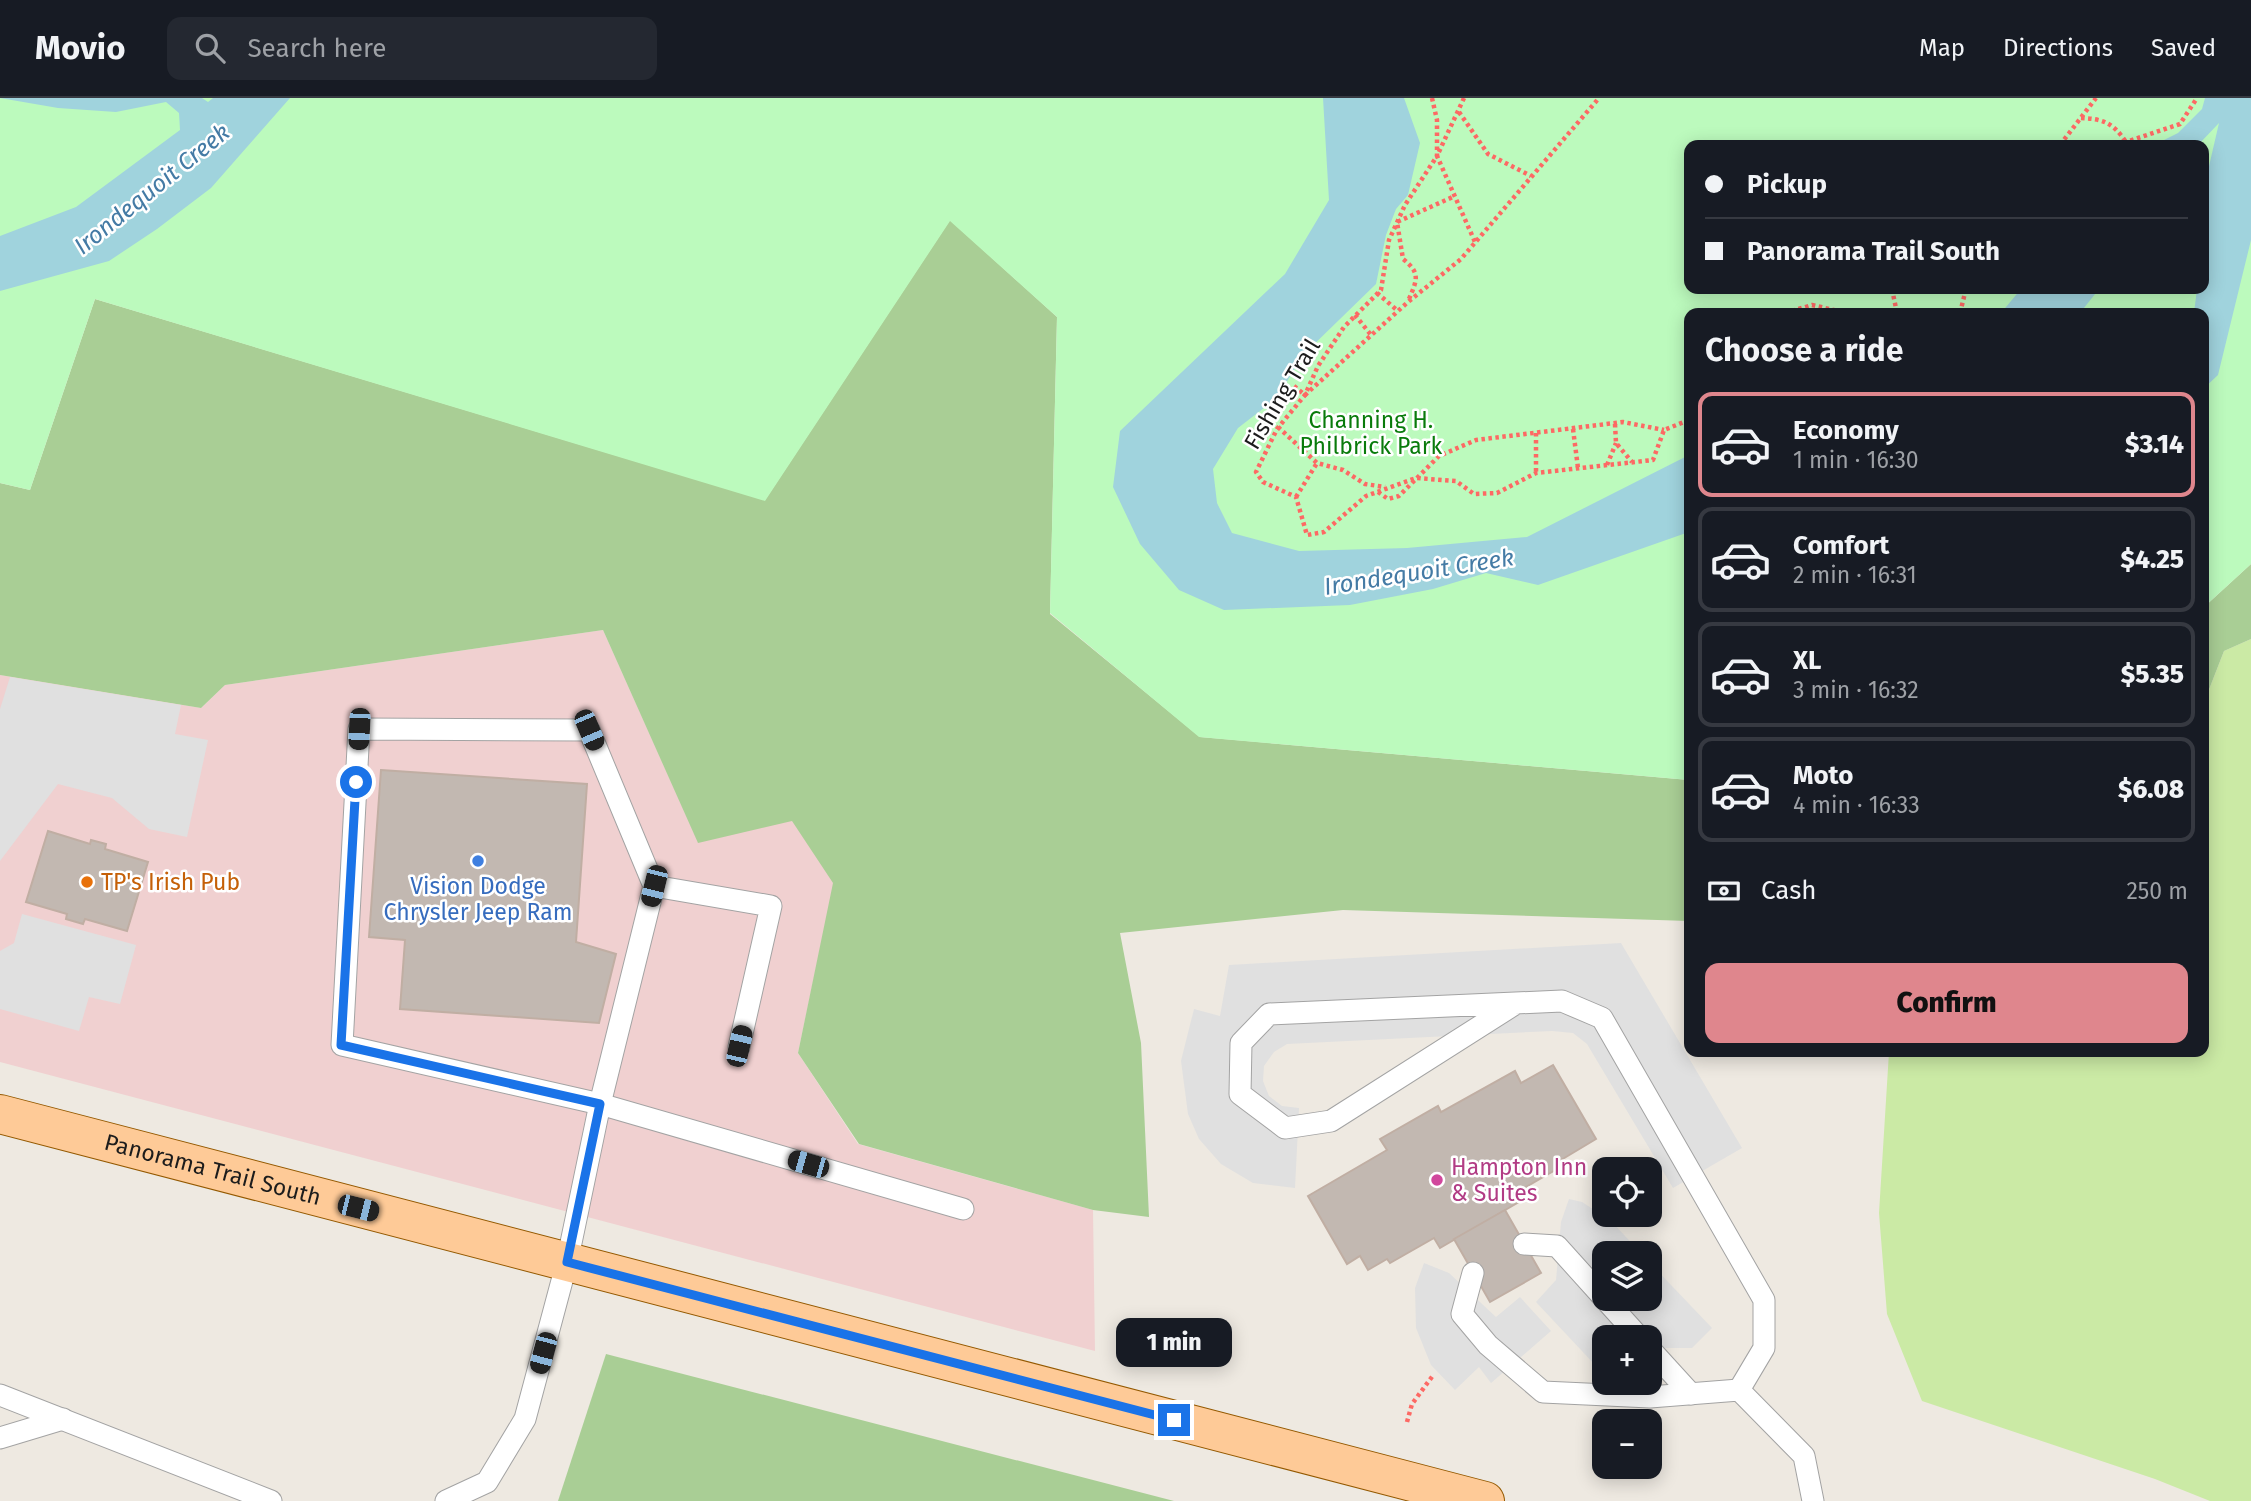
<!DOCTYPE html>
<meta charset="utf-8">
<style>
body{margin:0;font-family:"Fira Sans",sans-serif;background:#242831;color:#f1f3f6;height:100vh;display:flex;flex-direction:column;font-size:26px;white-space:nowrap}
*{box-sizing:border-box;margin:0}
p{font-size:23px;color:#9ea1a6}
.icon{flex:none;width:38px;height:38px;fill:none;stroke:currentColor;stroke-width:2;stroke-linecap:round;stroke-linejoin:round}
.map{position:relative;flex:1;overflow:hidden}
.details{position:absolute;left:1684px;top:210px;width:525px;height:749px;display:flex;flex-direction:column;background:#171b24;border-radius:14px;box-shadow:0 4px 18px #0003}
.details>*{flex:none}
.banner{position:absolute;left:1684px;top:42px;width:525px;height:154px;border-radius:14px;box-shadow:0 4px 18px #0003;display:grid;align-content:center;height:154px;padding:0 21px;background:#171b24}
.controls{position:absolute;left:1592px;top:1059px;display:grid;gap:14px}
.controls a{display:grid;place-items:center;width:70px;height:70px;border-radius:14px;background:#171b24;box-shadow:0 4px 18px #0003;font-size:35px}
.end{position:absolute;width:32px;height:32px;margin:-16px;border:9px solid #1a73e8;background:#fff;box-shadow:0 0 0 4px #fff}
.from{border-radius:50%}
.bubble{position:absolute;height:49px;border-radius:14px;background:#171b24;box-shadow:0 4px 18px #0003;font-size:23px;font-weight:800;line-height:49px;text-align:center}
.car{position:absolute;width:21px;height:42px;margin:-21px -10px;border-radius:9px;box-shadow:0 0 5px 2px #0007;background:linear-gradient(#222 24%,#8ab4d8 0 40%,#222 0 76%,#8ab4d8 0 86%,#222 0)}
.banner b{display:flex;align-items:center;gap:24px;height:66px;font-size:26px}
.banner b+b{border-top:2px solid #363941}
.banner i{width:18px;height:18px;background:#f1f3f6}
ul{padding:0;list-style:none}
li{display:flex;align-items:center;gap:21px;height:105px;margin:0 14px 10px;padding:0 7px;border:4px solid #363941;border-radius:14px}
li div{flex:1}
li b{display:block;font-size:26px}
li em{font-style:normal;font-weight:800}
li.on{border-color:#df868d}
li>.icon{width:63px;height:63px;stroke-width:1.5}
h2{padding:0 21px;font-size:32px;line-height:84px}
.pay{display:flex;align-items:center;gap:18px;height:77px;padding:0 21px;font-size:26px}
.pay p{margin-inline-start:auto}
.primary-button{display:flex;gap:14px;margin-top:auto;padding:14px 21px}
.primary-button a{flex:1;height:80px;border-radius:14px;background:#df868d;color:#111;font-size:28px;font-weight:800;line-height:80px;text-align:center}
header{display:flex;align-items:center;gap:42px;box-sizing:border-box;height:98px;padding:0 35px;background:#171b24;border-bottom:2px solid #363941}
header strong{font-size:33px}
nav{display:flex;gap:38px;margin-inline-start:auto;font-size:24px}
.search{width:490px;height:63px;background:#242831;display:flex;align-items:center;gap:18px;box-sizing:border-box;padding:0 24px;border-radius:14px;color:#9ea1a6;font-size:26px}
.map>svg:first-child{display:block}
.commercial{fill:#f0d0d0}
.grass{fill:#cbeaa5}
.forest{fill:#a9ce95}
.park{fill:#bcfabd;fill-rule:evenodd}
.parking{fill:#e0e0e0}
.water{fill:#a0d3dd}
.building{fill:#c2b8b1;stroke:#c0aea3;stroke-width:2}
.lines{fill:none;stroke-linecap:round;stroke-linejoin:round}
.lane-casing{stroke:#a3a3a3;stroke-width:23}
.primary-casing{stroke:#945900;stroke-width:40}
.path{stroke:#fd6964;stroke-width:4.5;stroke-dasharray:3.5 3.5;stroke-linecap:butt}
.lane{stroke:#fff;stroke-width:21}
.primary{stroke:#feca97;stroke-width:38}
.route{stroke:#1a73e8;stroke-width:9}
.shop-dot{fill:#3f7fe0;stroke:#fff;stroke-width:2.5}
.food-dot{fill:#e8710a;stroke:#fff;stroke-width:2.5}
.hotel-dot{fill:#d1479c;stroke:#fff;stroke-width:2.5}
.labels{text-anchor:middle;stroke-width:5;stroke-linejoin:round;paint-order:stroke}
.street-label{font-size:23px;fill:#1c1c1c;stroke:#fff}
.park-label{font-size:23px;fill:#097b0b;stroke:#fff}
.food-label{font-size:23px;fill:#c56008;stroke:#fff;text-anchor:start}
.shop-label{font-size:23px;fill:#366cbe;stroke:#fff}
.hotel-label{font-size:23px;fill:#b23c85;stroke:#fff;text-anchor:start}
.water-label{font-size:24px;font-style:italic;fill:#447ba5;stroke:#fff}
</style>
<header>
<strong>Movio</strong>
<div class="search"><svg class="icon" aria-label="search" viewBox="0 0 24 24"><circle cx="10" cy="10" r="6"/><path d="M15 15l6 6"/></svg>Search here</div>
<nav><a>Map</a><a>Directions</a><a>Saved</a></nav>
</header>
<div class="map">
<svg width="2251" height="1403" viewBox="0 0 2251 1403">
<rect width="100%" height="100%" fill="#eee9e1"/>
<!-- commercial -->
<path class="commercial" d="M603 532 698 744 792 722 834 785 798 955 858 1046 1093 1112 1095 1253 0 964V577L201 610 225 587Z"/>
<!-- grass -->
<path class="grass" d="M2251 541V1403H2210L2155 1381 1922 1303 1887 1216 1879 1115 1889 954H2203V607L2224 553Z"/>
<!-- forest -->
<g class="forest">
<path d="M950 122 1057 219 1050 516 1200 639 1689 682V823L1343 812 1120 835 1141 945 1149 1119 1093 1112 859 1046 798 955 833 785 792 723 698 745 603 532 225 587 201 610 0 577V385L30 392 95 201 765 402Z"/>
<path d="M2251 466V541L2224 553 2203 607V510Z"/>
<path d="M606 1256 1174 1403H558Z"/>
</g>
<!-- park -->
<path class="park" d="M0 0H51L109 13 138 0H2251V466L2203 510V215H1689V682L1199 639 1050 515 1057 219 950 123 765 403 95 201 30 392 0 385ZM1689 47H2203V191H1689Z"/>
<!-- parking -->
<g class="parking">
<path d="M10 579 181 607 175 636 208 642 187 739 149 731 112 700 58 686 0 763V611Z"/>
<path d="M22 816 136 847 120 906 89 899 79 933 0 911V853L14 845Z"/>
<path d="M1621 845 1742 1050 1673 1090 1587 946 1573 935 1552 933 1287 946 1274 954 1264 968 1263 983 1269 998 1282 1008 1299 1010 1295 1090 1253 1085 1221 1066 1199 1041 1188 1016 1181 963 1194 911 1220 918 1229 867Z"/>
<path d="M1569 1101 1582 1104 1610 1122 1641 1155H1605V1200H1650V1165L1712 1230 1692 1250H1650V1239H1605V1263L1597 1269 1536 1204 1556 1182 1561 1124Z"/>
<path d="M1424 1165 1449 1175 1496 1219 1520 1199 1551 1233 1491 1285 1479 1269 1455 1292 1431 1267 1416 1230 1415 1190Z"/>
</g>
<!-- water -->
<g class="water">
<path d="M0 0H202L208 4 213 0H290L211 90 157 131 109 163 0 193V138L76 109 180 32 179 15 166 4 116 14 58 10Z"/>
<path d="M1323 0H1404L1420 45 1408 97 1396 111 1386 137 1376 186 1303 257 1277 300 1238 330 1213 371 1217 405 1232 435 1299 453 1407 450 1527 439 1689 357V434L1538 487 1486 475 1433 491 1350 507 1224 512 1179 492 1140 446 1113 389 1120 333 1285 176 1329 102Z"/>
<path d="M2205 0H2251V142L2218 277 2203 291V215H2194L2197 191H2203V94L2219 25 2198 47H2154L2178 35 2202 11Z"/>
<path d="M2021 191H2099L2080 215H2001Z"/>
</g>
<!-- building -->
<g class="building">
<path d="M381 672 587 686 576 844 616 856 599 925 400 911 405 842 369 839Z"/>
<path d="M48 733 90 746 91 742 106 746 105 751 148 764 127 833 85 821 83 826 66 821 67 816 26 804Z"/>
<path d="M1553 967 1596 1041 1561 1062 1564 1067 1514 1096 1519 1104 1440 1150 1434 1140 1390 1165 1387 1161 1368 1172 1360 1158 1347 1166 1308 1098 1387 1052 1380 1041 1438 1008 1441 1014 1515 973 1521 985Z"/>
<path d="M1505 1112 1541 1175 1490 1204 1454 1141Z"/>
</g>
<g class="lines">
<defs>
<g id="lane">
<path d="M654 788 589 632 359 631 342 947 600 1006 963 1111"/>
<path d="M1515 906 1331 1023 1285 1030 1240 996 1241 945 1269 916 1562 903 1602 920 1764 1202V1250L1739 1292"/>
<path d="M1524 1146 1557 1148 1639 1239"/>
<path d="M1473 1175 1462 1216 1488 1247 1543 1294 1650 1299 1739 1292 1804 1358 1813 1403"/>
<path d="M1650 1251 1691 1296"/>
<path d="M0 1297 271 1403"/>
<path d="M0 1340 63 1321"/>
<path d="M446 1403 487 1384 525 1321 567 1164 600 1006 654 788 771 808 739 949"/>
</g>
<g id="primary">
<path id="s1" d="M0 1016 1485 1403"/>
</g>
</defs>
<!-- lane casing -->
<use href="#lane" class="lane-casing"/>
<!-- primary casing -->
<use href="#primary" class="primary-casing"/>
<!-- path -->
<g class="path">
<path d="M1432 0 1437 22V58L1405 107 1389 142 1381 192 1344 229 1318 268 1305 297 1277 331 1256 374 1263 384 1296 399 1307 437 1324 434 1366 398 1416 380 1456 383 1474 396 1497 395 1536 375 1653 362 1664 332 1689 322"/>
<path d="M1464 0 1437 58 1475 144"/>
<path d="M1459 14 1488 56 1531 78"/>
<path d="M2081 20C2104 21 2113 25 2126 44"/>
<path d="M2060 47 2096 0"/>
<path d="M2117 47 2180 26 2197 0"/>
<path d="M1892 191 1897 215"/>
<path d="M1377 195 1398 213"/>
<path d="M1409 201C1417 182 1421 175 1403 161L1397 124 1455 98"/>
<path d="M1785 215 1812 207 1847 215"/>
<path d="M1960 215 1966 191"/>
<path d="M1355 217 1371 237"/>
<path d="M1294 288 1305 297 1408 204 1461 161 1599 0"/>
<path d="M1615 326 1616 345 1632 364"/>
<path d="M1278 329 1317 365 1343 372 1365 386 1385 389"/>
<path d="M1573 331 1578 370"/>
<path d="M1536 335V375"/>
<path d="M1607 367 1616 345"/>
<path d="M1378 394 1388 401 1399 398 1439 358 1476 342 1623 324 1664 332"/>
<path d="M1296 399 1317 365"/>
<path d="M1407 1324 1412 1306 1434 1276"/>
</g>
<!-- lane -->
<use href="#lane" class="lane"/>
<!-- primary -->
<use href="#primary" class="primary"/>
</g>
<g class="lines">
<!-- route -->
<path class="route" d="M356 684 341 947 600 1006 567 1164 1174 1322"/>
</g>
<!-- markers -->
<circle class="shop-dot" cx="478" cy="763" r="7"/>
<circle class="food-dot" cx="87" cy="784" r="7"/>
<circle class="hotel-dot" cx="1437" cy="1082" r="7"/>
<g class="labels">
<!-- street labels -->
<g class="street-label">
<text transform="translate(1282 296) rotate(-59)" y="8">Fishing Trail</text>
<text dy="8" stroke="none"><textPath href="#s1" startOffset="220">Panorama Trail South</textPath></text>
</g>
<!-- park labels -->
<g class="park-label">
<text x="1371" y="330">Channing H.<tspan x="1371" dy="26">Philbrick Park</tspan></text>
</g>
<!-- food labels -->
<g class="food-label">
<text x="101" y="792">TP's Irish Pub</text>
</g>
<!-- shop labels -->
<g class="shop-label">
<text x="478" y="796">Vision Dodge<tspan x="478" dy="26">Chrysler Jeep Ram</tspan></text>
</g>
<!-- hotel labels -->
<g class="hotel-label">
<text x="1451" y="1077">Hampton Inn<tspan x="1451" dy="26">&amp; Suites</tspan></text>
</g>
<!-- water labels -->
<g class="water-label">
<text transform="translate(152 91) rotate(-39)" y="8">Irondequoit Creek</text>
<text transform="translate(1419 474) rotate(-9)" y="8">Irondequoit Creek</text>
</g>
</g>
</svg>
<div class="controls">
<a><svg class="icon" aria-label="locate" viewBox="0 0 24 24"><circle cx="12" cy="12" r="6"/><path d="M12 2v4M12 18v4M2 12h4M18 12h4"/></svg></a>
<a><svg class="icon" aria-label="layers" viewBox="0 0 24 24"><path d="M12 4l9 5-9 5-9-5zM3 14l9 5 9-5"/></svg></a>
<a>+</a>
<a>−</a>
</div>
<i class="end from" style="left:356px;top:684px"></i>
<i class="end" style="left:1174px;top:1322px"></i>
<div class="bubble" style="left:1116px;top:1220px;width:116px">1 min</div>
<i class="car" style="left:359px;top:631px;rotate:183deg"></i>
<i class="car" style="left:589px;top:632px;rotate:157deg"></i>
<i class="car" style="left:654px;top:788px;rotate:194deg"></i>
<i class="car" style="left:739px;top:948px;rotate:13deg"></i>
<i class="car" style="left:808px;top:1066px;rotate:286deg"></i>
<i class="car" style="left:358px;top:1110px;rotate:104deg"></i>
<i class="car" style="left:543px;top:1255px;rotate:195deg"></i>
<div class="banner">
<b><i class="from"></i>Pickup</b>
<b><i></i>Panorama Trail South</b>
</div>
<section class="details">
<h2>Choose a ride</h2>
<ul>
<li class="on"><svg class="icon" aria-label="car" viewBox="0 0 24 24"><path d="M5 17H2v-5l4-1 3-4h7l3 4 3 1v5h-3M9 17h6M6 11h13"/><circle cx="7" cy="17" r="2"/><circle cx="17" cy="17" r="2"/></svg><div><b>Economy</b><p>1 min · 16:30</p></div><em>$3.14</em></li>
<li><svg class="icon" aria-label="car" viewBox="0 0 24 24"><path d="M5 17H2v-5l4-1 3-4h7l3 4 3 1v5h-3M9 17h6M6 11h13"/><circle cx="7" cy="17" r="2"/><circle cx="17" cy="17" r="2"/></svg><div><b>Comfort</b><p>2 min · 16:31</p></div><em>$4.25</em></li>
<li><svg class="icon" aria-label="car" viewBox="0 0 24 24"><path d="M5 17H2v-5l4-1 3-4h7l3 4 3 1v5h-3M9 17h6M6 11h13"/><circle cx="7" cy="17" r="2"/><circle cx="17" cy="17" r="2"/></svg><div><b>XL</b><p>3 min · 16:32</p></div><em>$5.35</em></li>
<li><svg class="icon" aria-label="car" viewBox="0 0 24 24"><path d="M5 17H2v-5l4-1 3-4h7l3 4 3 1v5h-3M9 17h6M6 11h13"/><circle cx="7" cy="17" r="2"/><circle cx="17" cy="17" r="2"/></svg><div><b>Moto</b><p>4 min · 16:33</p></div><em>$6.08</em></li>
</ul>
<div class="pay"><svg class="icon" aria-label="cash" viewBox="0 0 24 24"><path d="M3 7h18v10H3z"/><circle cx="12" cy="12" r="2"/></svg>Cash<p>250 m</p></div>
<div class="primary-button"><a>Confirm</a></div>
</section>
</div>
